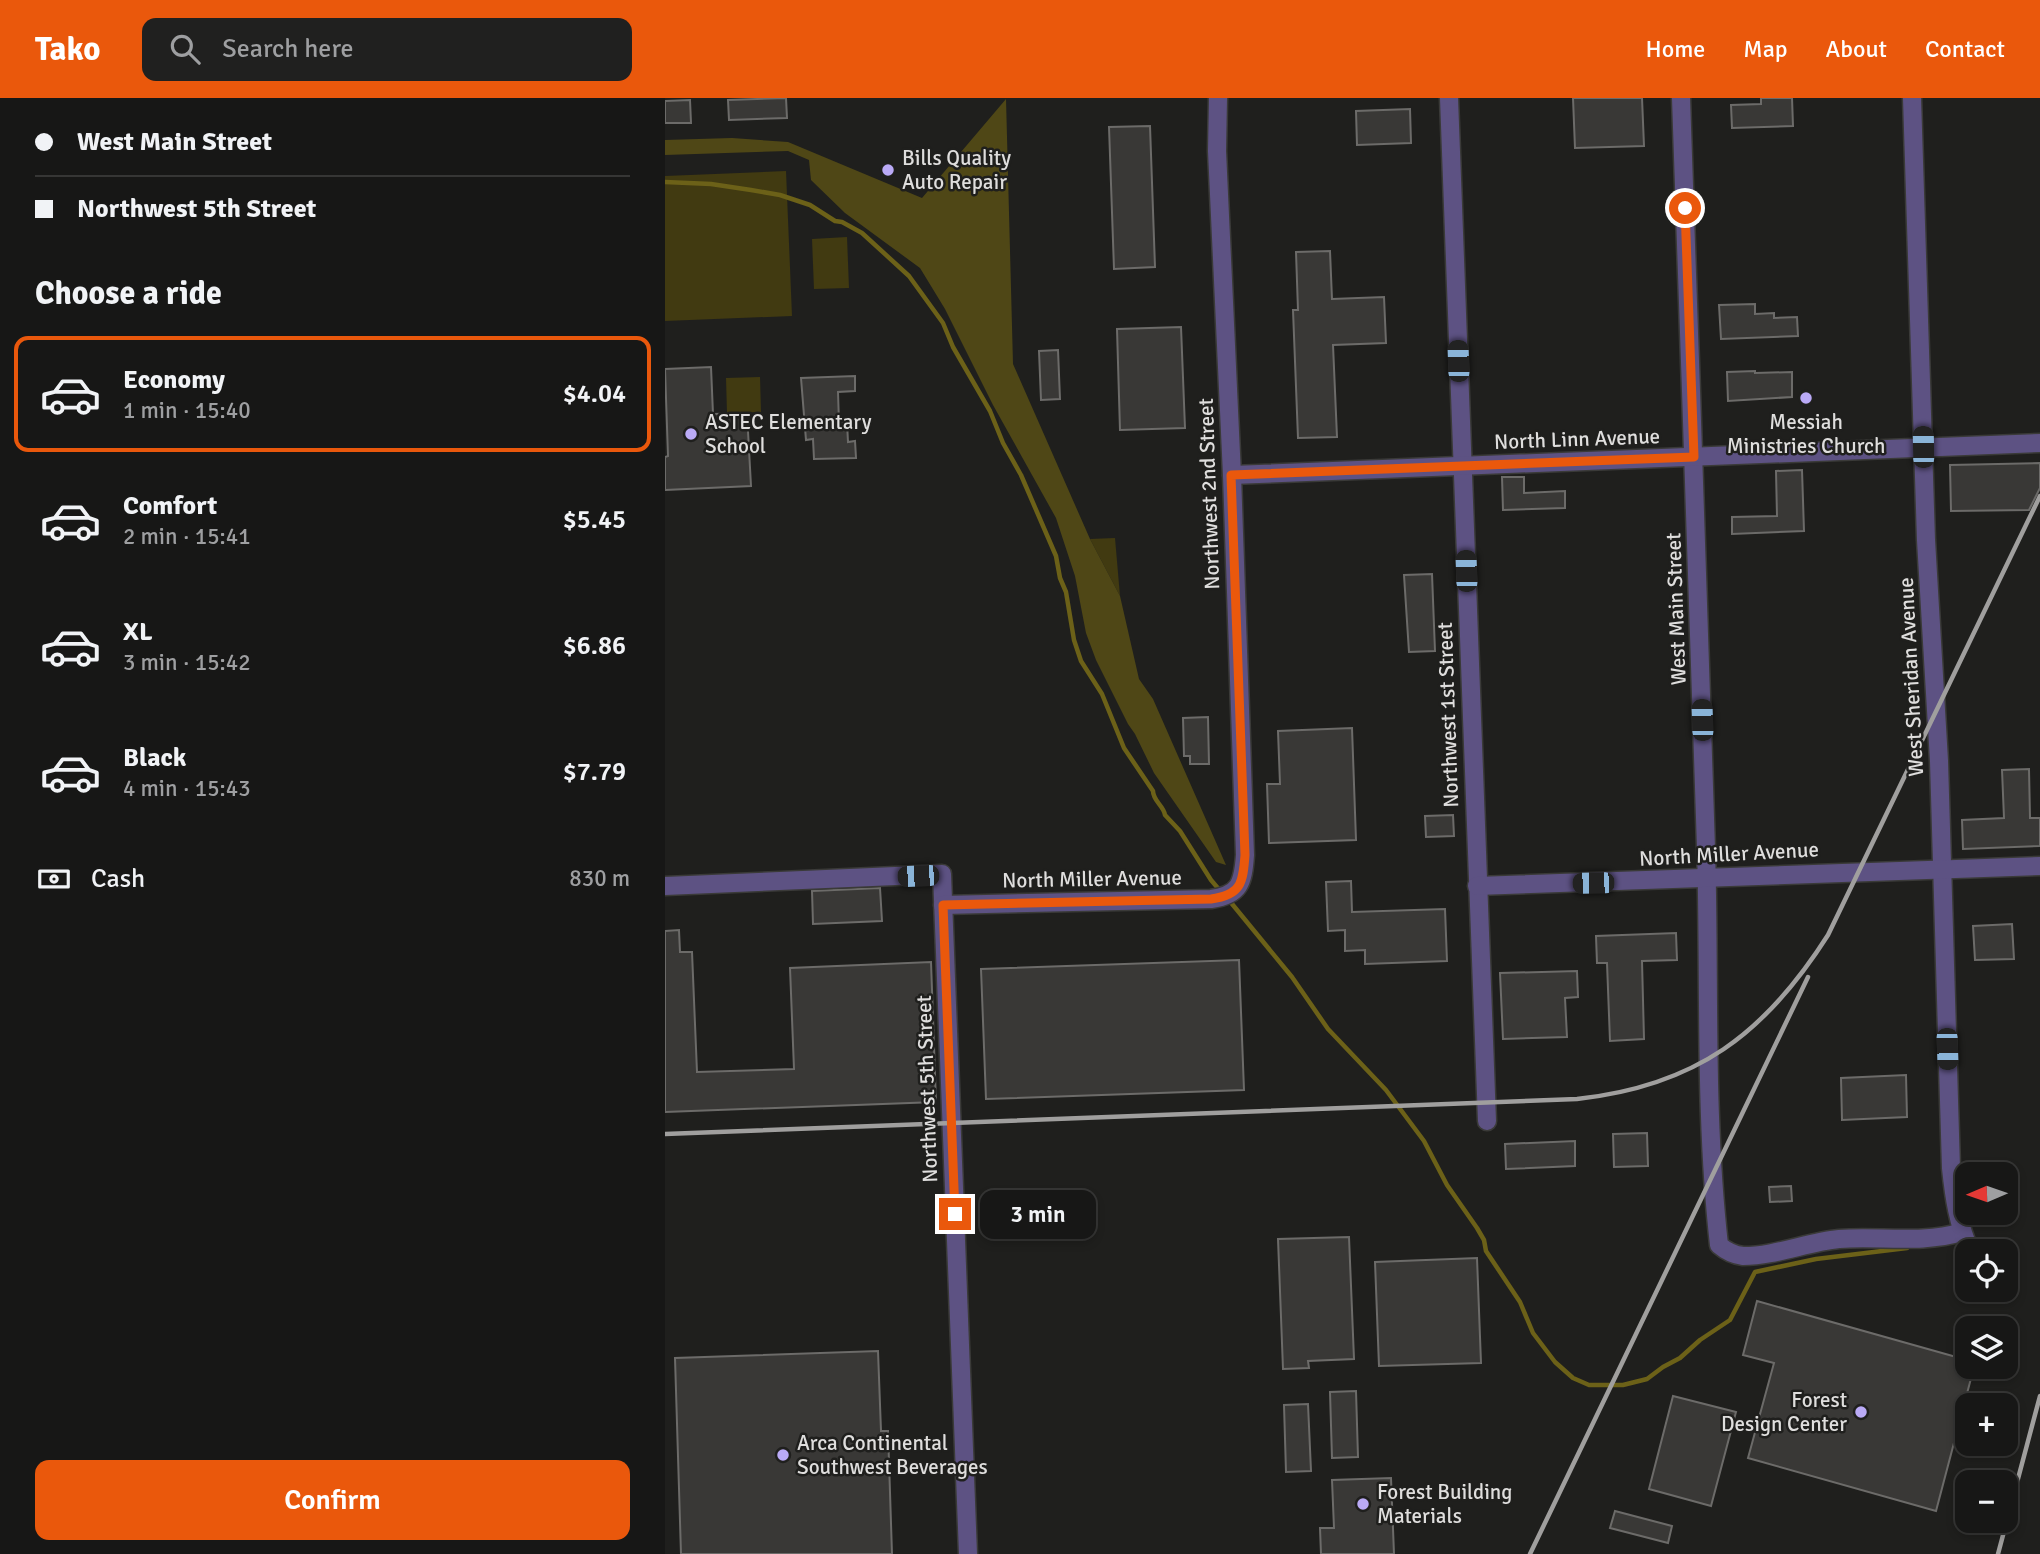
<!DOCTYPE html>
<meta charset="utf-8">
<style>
body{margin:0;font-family:Signika,sans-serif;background:#20201f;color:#f1f3f6;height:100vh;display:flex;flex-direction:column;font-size:26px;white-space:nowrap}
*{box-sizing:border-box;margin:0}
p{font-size:23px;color:#9e9fa1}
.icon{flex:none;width:38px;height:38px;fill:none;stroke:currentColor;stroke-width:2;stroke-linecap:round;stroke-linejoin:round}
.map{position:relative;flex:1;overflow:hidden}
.sheet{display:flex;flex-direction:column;background:#171716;width:665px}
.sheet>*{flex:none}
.hud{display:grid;align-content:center;height:154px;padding:0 35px;background:#171716}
.needle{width:46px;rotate:268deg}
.fabs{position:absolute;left:1290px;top:1064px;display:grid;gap:14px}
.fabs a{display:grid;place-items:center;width:63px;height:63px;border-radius:14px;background:#171716;box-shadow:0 4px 10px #0003,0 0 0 2px #363635;font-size:35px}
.end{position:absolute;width:32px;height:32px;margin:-16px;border:9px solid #ea580c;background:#fff;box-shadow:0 0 0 4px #fff}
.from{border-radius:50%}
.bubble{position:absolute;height:49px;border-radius:14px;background:#171716;box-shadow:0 4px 10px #0003,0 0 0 2px #363635;font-size:23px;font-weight:600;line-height:49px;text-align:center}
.car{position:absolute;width:21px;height:42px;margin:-21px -10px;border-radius:9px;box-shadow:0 0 5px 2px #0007;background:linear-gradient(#222 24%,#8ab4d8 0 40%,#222 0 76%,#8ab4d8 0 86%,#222 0)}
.hud b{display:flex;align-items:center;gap:24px;height:66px;font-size:26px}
.hud b+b{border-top:2px solid #363635}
.hud i{width:18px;height:18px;background:#f1f3f6}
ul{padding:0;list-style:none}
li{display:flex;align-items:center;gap:21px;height:116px;margin:0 14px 10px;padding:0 21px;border:4px solid transparent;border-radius:14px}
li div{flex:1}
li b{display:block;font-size:26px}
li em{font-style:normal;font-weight:600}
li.selected{border-color:#ea580c}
li>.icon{width:63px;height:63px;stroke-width:1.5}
h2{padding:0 35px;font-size:32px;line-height:84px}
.pay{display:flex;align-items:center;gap:18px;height:77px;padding:0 35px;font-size:26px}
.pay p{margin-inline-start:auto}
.primary-button{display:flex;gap:14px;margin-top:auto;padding:14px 35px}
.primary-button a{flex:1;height:80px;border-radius:14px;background:#ea580c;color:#fff;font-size:28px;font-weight:600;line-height:80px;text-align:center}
header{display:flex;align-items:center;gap:42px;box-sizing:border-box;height:98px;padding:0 35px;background:#ea580c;color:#fff}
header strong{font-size:33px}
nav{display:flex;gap:38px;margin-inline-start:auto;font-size:24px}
.search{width:490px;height:63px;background:#20201f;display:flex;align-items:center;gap:18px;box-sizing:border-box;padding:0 24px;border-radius:14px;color:#9e9fa1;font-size:26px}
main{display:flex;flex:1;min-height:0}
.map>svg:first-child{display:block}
.green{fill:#413a11}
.forest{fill:#4f4716}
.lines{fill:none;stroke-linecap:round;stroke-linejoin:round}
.stream{stroke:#6c6118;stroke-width:4.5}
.building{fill:#393836;stroke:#6c6b69;stroke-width:2}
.street-casing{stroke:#3a3a38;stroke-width:21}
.street{stroke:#5d5283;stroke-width:18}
.rail{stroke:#a09f9e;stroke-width:4.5}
.route{stroke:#ea580c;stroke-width:9}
.poi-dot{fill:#baaaf6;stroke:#1f1f1d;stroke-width:2.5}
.labels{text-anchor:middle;stroke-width:5;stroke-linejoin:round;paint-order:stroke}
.poi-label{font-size:21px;fill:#dfdedd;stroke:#1f1f1d;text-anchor:start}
.street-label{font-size:21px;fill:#dfdedd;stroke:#1f1f1d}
</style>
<header>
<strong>Tako</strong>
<div class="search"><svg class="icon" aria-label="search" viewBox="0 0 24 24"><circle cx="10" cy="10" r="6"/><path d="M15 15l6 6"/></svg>Search here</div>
<nav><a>Home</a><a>Map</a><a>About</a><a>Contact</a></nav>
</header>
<main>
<section class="sheet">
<div class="hud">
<b><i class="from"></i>West Main Street</b>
<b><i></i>Northwest 5th Street</b>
</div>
<h2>Choose a ride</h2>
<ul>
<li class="selected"><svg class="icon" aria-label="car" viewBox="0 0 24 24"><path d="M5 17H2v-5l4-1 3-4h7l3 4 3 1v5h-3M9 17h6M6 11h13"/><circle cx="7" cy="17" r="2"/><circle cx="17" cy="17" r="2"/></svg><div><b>Economy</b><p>1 min · 15:40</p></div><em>$4.04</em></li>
<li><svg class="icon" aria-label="car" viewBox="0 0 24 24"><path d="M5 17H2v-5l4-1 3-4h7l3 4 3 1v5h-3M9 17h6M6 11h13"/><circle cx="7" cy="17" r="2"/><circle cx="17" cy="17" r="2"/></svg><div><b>Comfort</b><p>2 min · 15:41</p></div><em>$5.45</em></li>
<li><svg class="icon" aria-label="car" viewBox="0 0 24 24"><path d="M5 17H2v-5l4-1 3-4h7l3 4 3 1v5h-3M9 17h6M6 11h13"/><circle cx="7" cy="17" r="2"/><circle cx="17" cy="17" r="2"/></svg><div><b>XL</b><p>3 min · 15:42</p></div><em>$6.86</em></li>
<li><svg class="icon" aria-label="car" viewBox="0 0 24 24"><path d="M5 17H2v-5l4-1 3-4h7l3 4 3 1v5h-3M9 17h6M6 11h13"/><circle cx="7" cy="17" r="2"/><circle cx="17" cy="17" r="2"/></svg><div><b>Black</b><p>4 min · 15:43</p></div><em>$7.79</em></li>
</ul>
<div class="pay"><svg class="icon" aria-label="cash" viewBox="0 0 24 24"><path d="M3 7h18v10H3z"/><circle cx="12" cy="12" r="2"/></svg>Cash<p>830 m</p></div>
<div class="primary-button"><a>Confirm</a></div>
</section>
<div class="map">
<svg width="1375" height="1456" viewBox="0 0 1375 1456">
<rect width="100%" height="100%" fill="#1f1f1d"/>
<!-- green -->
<g class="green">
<path d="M121 73 127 218 0 223V78Z"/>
<path d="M182 139 184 190 149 191 147 141Z"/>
<path d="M95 279 96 314 62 315 61 280Z"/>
<path d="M450 440 455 498 425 441Z"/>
</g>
<!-- forest -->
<path class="forest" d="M341 1 348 266 425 441 455 498 474 581 488 601 561 767 551 764 489 675 470 636 463 626 431 562 421 535 410 478 391 420 328 307 280 211 255 170 180 115 146 82 144 62 123 53 0 57V42L67 40 123 44 257 100Z"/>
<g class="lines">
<!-- stream -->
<g class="stream">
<path d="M0 84 46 86 86 92 115 97 145 107 170 123 177 124 197 135 244 178 278 225 288 249 325 313 338 345 356 377 391 458 395 480 401 494 409 542 416 563 437 596 459 650 488 693C488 703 499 708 500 717L515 733 546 782 557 795"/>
<path d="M563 801 627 879 663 931 721 992 759 1043 782 1087 812 1130 819 1142 821 1153 855 1204 868 1235 890 1264 908 1280 924 1287H958L982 1281 998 1269 1015 1260 1035 1242 1065 1222 1090 1174 1151 1161 1242 1150"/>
</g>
</g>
<!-- building -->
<g class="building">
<path d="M121 0 122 20 64 22 63 2Z"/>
<path d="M908 0H977L979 48 910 50Z"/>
<path d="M1096 0H1127L1128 28 1067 30 1066 7 1096 6Z"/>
<path d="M25 2 26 25H0V3Z"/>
<path d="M745 11 746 45 692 47 691 13Z"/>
<path d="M485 28 490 169 449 171 444 29Z"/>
<path d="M665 153 667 201 719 199 721 245 668 247 672 339 633 340 628 212H633L631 154Z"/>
<path d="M1090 206V216L1109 215V220L1132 219 1133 238 1056 241 1054 207Z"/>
<path d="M516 229 520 330 455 332 452 231Z"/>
<path d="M393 252 395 301 376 302 374 253Z"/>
<path d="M46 269 48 316 82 315 86 388 0 392V359L3 358 0 271Z"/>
<path d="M1090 273V275L1127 274V299L1063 303 1062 274Z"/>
<path d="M190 278V293L173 294 174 325 182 324 183 344 190 343 191 360 149 361 148 341 141 342 136 280Z"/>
<path d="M1375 365V390L1364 412 1286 413 1285 367Z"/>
<path d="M1137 372 1139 433 1067 436V419L1112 418 1111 373Z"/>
<path d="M837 379H859V395L900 393V410L838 412Z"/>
<path d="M767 476 770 553 744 554 739 477Z"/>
<path d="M543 619 544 666H525V658H519L518 620Z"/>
<path d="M687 630 691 742 604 745 602 686H615L613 633Z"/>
<path d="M1364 671 1365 720H1375V748L1298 751 1297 722 1339 720 1337 672Z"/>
<path d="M788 717 789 738 761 739 760 718Z"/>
<path d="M686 783 687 814 780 811 782 863 700 866V852L680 853V832L663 833 661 784Z"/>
<path d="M215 790 217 823 148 826 147 793Z"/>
<path d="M1347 826 1349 861 1310 862 1308 828Z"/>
<path d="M14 832 15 854H27L32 974 129 971 125 870 266 864 271 1004 0 1014V833Z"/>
<path d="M1011 835 1012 862 977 863 979 941 945 943 942 865H932L931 838Z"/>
<path d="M574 862 579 992 321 1001 316 871Z"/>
<path d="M912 873 913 899 900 900 902 939 838 941 835 875Z"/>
<path d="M1241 977 1242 1019 1177 1022 1176 980Z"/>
<path d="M982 1035 983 1068 949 1069 948 1036Z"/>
<path d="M910 1043V1068L841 1071 840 1046Z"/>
<path d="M1126 1088 1127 1103 1105 1104 1104 1089Z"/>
<path d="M684 1139 689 1261 643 1263 644 1270 618 1271 613 1141Z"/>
<path d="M812 1160 816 1265 714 1268 710 1164Z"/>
<path d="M1092 1203 1302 1262V1269H1309L1271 1413 1083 1360 1109 1265 1078 1257Z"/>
<path d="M213 1253 216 1333H223L227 1456H16L10 1260Z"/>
<path d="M691 1293 693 1359 667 1360 665 1294Z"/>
<path d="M1008 1298 1071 1314 1046 1408 984 1391Z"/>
<path d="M643 1306 646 1373 621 1374 619 1307Z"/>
<path d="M726 1380 729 1456H656L655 1430H669L667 1382Z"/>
<path d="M950 1413 1007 1428 1003 1445 945 1430Z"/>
</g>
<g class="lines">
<defs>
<g id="street">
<path d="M784 0 822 1023"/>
<path d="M1016 0C1024 250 1034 500 1041 750 1045 883 1039 1014 1054 1147 1061 1153 1069 1157 1078 1158 1111 1158 1142 1144 1174 1141 1215 1138 1257 1146 1297 1134"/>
<path d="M1247 0 1261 442 1274 663 1286 1070C1289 1099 1293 1126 1305 1153"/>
<path d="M567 377 1375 345"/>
<path d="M0 788 277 776 303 1456"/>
<path d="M812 788 1375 768"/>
<path d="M278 807 546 801C575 797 578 785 580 757L567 377 552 53 553 0"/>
</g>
</defs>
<!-- street casing -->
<use href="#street" class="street-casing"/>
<!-- street -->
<use href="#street" class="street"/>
<!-- rail -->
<g class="rail">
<path d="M0 1036 912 1001C1031 988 1100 936 1163 837L1375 398"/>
<path d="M865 1456 1143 879"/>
<path d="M1333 1456 1375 1298"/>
</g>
</g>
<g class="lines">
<!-- route -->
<path class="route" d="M290 1116 278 807 546 801C576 797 578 785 580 757L566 377 1029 359 1020 110"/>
</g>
<!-- markers -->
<g class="poi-dot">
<circle cx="223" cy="72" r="7"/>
<circle cx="1141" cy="300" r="7"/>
<circle cx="26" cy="336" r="7"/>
<circle cx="1196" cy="1314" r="7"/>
<circle cx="118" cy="1357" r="7"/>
<circle cx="698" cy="1406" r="7"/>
</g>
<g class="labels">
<!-- poi labels -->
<g class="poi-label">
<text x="237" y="67">Bills Quality<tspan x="237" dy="24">Auto Repair</tspan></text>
<text x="40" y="331">ASTEC Elementary<tspan x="40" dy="24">School</tspan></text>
<text x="1141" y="331" text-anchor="middle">Messiah<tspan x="1141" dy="24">Ministries Church</tspan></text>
<text x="1182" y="1309" text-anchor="end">Forest<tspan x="1182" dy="24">Design Center</tspan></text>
<text x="132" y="1352">Arca Continental<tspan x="132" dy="24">Southwest Beverages</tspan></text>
<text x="712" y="1401">Forest Building<tspan x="712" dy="24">Materials</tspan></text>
</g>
<!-- street labels -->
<g class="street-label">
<text transform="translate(912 341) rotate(-2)" y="7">North Linn Avenue</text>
<text transform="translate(544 396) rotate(-92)" y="7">Northwest 2nd Street</text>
<text transform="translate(1011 511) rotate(-92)" y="7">West Main Street</text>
<text transform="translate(1246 579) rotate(-93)" y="7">West Sheridan Avenue</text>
<text transform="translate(783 617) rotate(-92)" y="7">Northwest 1st Street</text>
<text transform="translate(1064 756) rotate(-3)" y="7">North Miller Avenue</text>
<text transform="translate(427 781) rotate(-1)" y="7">North Miller Avenue</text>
<text transform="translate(262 991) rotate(-92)" y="7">Northwest 5th Street</text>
</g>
</g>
</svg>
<div class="fabs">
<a><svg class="needle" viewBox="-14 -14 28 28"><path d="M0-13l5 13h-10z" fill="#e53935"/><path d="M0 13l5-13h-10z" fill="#9e9fa1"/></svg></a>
<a><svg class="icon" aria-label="locate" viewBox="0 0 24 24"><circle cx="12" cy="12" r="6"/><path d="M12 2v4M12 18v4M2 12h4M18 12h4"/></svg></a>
<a><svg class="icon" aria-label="layers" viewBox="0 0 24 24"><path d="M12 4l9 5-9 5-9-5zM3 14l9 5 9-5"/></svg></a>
<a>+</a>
<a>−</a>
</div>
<i class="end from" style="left:1020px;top:110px"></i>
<i class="end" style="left:290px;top:1116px"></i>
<div class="bubble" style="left:315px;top:1092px;width:116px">3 min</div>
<i class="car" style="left:793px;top:263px;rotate:358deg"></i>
<i class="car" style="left:1258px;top:349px;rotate:359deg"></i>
<i class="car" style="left:801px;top:473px;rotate:358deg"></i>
<i class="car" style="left:1037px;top:622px;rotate:358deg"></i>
<i class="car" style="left:253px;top:778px;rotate:268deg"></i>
<i class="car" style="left:928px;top:785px;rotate:269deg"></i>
<i class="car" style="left:1282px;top:951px;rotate:178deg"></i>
</div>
</main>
